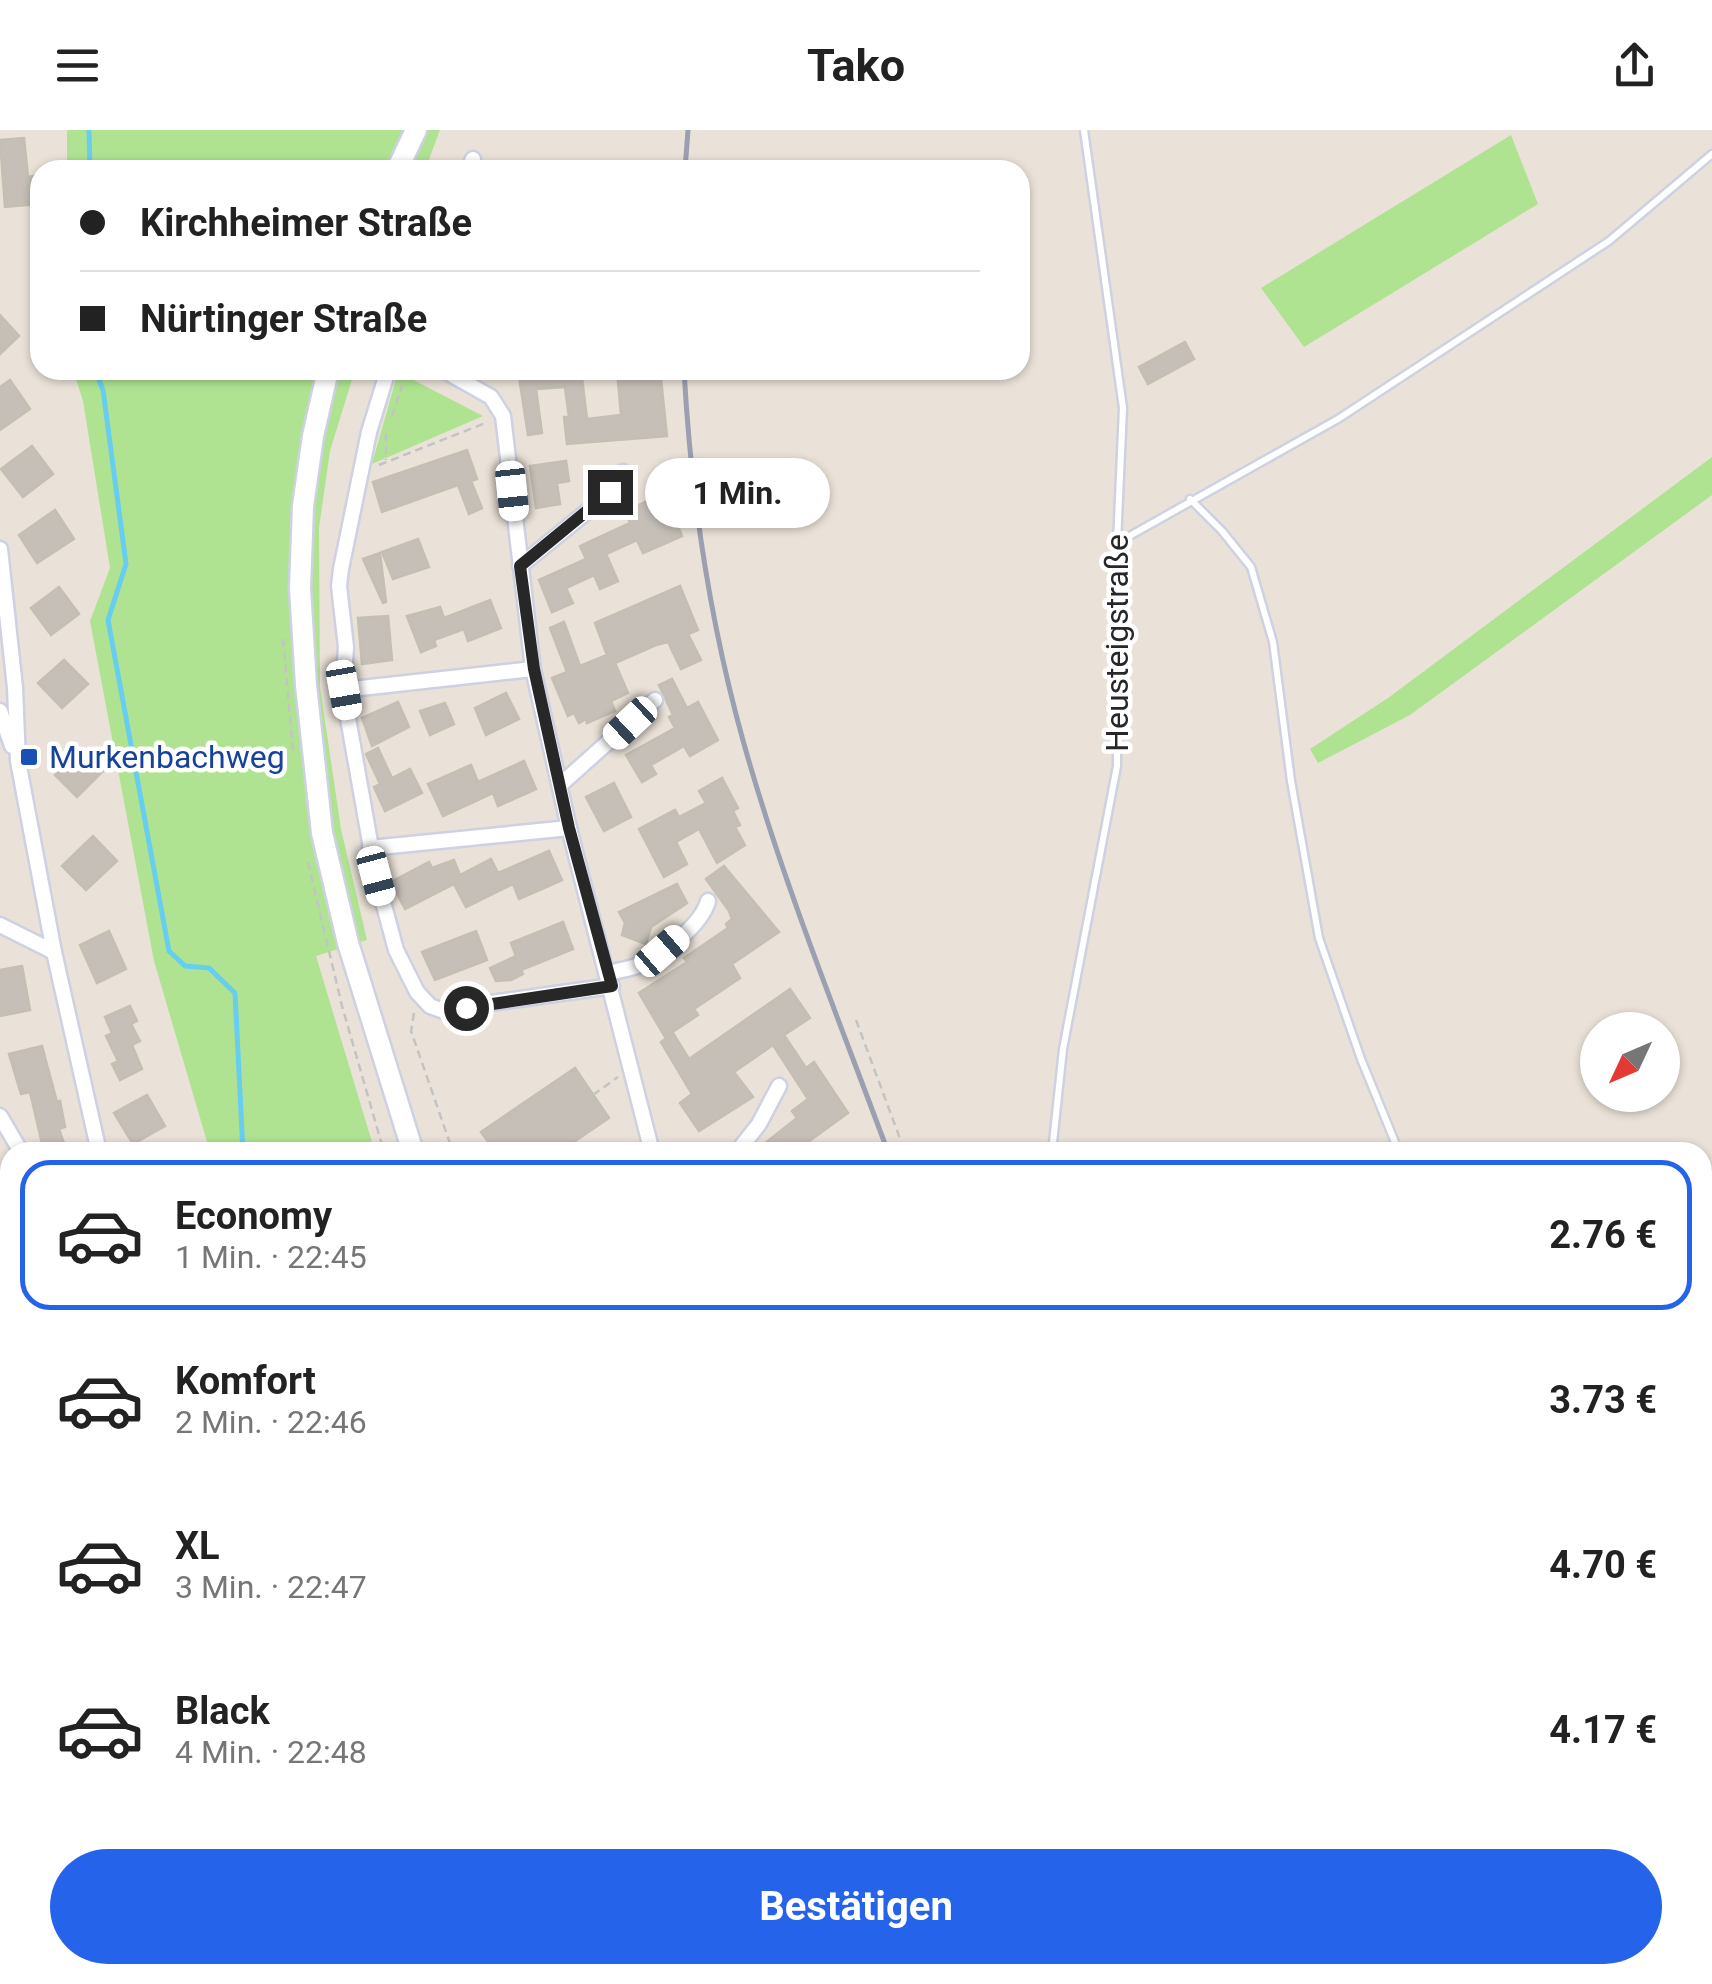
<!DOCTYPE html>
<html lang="de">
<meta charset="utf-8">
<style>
body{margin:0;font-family:Roboto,sans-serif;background:#f2f2f2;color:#222;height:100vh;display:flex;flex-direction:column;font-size:38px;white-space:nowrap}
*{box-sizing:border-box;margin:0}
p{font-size:32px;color:#767676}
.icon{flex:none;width:55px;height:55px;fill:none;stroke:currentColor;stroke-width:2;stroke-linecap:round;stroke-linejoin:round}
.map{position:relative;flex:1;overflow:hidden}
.drawer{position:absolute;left:0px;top:1012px;width:1712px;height:842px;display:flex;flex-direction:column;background:#fff;border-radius:30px 30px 0 0;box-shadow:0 2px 8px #0004}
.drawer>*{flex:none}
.hud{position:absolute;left:30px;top:30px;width:1000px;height:220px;border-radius:30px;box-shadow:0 2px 8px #0004;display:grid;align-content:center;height:220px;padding:0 50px;background:#fff}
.needle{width:65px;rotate:226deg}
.tools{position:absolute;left:1580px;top:882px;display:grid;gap:20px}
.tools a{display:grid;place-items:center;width:100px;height:100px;border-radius:50%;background:#fff;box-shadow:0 2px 8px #0004;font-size:50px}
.end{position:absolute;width:45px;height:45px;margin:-22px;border:12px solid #272727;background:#fff;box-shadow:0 0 0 5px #fff}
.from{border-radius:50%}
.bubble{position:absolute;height:70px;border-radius:35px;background:#fff;box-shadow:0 2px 8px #0004;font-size:32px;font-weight:700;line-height:70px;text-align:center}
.car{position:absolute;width:30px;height:60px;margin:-30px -15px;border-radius:12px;box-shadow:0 0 8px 2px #0007;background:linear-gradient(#fff 24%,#345 0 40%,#fff 0 76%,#345 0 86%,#fff 0)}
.hud b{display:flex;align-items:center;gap:35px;height:95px;font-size:38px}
.hud b+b{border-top:2px solid #e0e0e0}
.hud i{width:25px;height:25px;background:#222}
ul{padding:18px 0 0;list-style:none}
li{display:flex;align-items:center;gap:30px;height:150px;margin:0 20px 15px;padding:0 30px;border:5px solid transparent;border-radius:30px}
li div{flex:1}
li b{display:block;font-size:38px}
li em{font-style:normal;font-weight:700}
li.current{border-color:#2563eb}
li>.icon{width:90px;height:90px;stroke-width:1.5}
.button{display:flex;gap:20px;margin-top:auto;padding:20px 50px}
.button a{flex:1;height:115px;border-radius:60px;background:#2563eb;color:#fff;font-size:40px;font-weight:700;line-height:115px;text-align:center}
header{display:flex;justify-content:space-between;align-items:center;height:130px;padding:0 50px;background:#fff;font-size:45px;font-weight:700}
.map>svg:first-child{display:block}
.green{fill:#afe392}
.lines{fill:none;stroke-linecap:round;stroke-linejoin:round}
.stream{stroke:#67cef0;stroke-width:5}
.building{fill:#c5bfb8;stroke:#c5beb2;stroke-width:2.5}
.lane-casing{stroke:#cdd1e1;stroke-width:11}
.street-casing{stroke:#cdd1e1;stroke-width:19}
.secondary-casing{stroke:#cdd1e1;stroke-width:25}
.path{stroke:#c3c3c3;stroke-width:2.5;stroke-dasharray:8 5;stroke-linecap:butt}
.lane{stroke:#fff;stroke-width:6}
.street{stroke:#fff;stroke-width:14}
.secondary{stroke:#fff;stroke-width:20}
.rail{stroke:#9b9fb2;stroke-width:5}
.route{stroke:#272727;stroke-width:12}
.transit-dot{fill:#1a4fb4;stroke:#fff;stroke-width:4}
.labels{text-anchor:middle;stroke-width:9;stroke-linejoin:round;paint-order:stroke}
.street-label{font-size:32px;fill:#272727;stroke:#fff}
.transit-label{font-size:32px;fill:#164399;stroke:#fff;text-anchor:start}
</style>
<header><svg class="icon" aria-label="menu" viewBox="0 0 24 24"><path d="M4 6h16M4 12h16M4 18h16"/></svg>Tako<svg class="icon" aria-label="share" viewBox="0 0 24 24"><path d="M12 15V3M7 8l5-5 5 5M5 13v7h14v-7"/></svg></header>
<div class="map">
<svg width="1712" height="1854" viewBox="0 0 1712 1854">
<rect width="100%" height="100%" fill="#eae2d8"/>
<!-- green -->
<g class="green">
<path d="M67 0H440L425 40H67Z"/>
<path d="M1511 5 1538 74 1304 217 1261 158Z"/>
<path d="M73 240H355L330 321 319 398 320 557 341 699 367 810 316 826 375 1022H210L154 831 90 491 110 438 83 271Z"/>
<path d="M398 242 483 286 372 334Z"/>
<path d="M1712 327V365L1410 585 1318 633 1310 619 1388 568Z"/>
<path d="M507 1845H629L635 1854H511Z"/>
</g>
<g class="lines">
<!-- stream -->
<g class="stream">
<path d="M89 0 90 40"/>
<path d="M95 240 103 260 126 434 108 490 169 821 185 836 209 838 235 863 243 1022"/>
<path d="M562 1845 567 1854"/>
</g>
</g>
<!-- building -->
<g class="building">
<path d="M24 8 28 47 34 46 37 74 5 77 0 10Z"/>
<path d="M0 185 19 206 0 224Z"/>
<path d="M1185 212 1194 229 1148 254 1139 237Z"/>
<path d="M518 240H581L587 289 621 285 617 240H660L667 306 567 314 564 287H569L565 257 536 259 542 303 528 305Z"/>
<path d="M10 250 30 279 0 300V257Z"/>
<path d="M32 316 53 344 23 367 1 339Z"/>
<path d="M467 320 477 349 471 351 482 378 469 384 458 355 382 382 373 352Z"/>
<path d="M566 331 569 351 557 353 560 374 536 378 530 336Z"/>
<path d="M659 366 671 393 676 391 682 406 643 423 637 410 606 424 618 451 600 459 594 445 566 458 573 473 552 482 539 450 586 429 580 416 630 393 625 381Z"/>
<path d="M55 380 74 409 37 433 19 405Z"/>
<path d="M418 409 429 437 393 449 382 422Z"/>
<path d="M380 423 386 472 383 473 363 429Z"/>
<path d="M680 456 698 500 688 504 701 530 681 539 668 512 656 515 615 533 628 563 611 571 615 581 587 593 586 589 579 593 574 583 568 586 552 548 567 542 550 498 564 492 580 536 607 525 595 493Z"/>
<path d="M59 457 79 484 51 505 31 478Z"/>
<path d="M490 470 501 498 468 511 464 499 434 510 436 516 421 522 407 486 440 477 444 488Z"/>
<path d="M388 486 392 530 362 534 358 488Z"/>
<path d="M64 530 88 554 62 578 38 553Z"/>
<path d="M672 549 687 578 698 572 718 610 690 626 684 616 651 635 656 644 642 652 626 625 675 598 669 587 673 585 659 555Z"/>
<path d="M506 563 519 589 486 605 475 578Z"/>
<path d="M398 572 409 597 372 616 362 588Z"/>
<path d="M445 573 454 594 430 605 420 581Z"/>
<path d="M82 618 105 639 77 667 55 645Z"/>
<path d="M378 618 392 648 410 639 422 663 385 681 374 657 380 654 366 624Z"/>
<path d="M524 631 536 659 498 676 493 663 443 686 428 654 471 635 478 652Z"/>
<path d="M722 648 738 678 733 681 740 695 735 697 745 715 717 733 699 699 676 712 687 734 664 747 639 699 675 680 679 687 706 673 699 661Z"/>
<path d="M614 653 631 687 604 701 586 667Z"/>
<path d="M93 706 117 731 86 760 62 736Z"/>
<path d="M549 721 562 750 519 769 513 754 466 777 454 754 405 779 391 752 429 732 432 738 454 730 460 745 491 729 498 743Z"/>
<path d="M724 736 779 802 732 834 740 848 694 879 698 885 665 907 639 863 687 832 684 828 728 798 726 794 732 789 729 781 706 749Z"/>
<path d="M677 754 687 773 651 797 646 814 622 805 625 793 619 782Z"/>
<path d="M563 792 573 819 521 840 523 844 511 850 496 851 490 838 516 826 511 813Z"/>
<path d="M109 801 126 839 97 853 80 815Z"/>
<path d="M476 801 487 830 435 850 422 822Z"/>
<path d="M22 836 30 880 0 886V840Z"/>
<path d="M790 859 810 888 784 905 806 938 814 932 848 983 801 1017 806 1022H754L797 988 792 981 808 969 773 915 734 942 753 967 699 1001 680 973 692 964 661 912 673 903 689 929Z"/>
<path d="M130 876 137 891 131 894 140 911 132 915 142 939 120 950 112 934 118 931 106 906 112 903 105 887Z"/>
<path d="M42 916 57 972 60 971 65 997 59 999 67 1022H44L30 962 21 964 9 924Z"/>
<path d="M575 938 609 988 559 1022H496L481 1002Z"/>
<path d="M147 965 165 996 133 1014 114 983Z"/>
</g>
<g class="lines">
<defs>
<g id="lane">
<path d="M1190 369 1222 401 1251 437 1273 512 1291 651 1319 808 1361 929 1399 1022"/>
<path d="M1117 413 1338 289 1609 111 1712 24"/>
<path d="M1052 1022 1063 919 1117 636V413L1123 278 1084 0"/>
</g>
<g id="street">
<path d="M468 40 473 29"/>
<path d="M388 240 369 302 341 439 339 456 346 517 343 560 376 746 396 820 417 862 430 876 441 880 612 856"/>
<path d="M443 240 491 267 503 286 533 539 569 698 652 1022"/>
<path d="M0 419 15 558 18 631 54 822 99 1022"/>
<path d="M520 436 611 362 623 342"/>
<path d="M343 560 533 539"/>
<path d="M0 581 12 616"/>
<path d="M560 655 655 570"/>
<path d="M370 718 569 698"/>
<path d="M0 795 54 822"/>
<path d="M609 843C619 840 630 839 639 835 663 824 701 796 708 771"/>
<path d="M0 986 21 1022"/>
<path d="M737 1022 759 994 779 956"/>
<path d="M0 1449 10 1461"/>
<path d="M0 1571 10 1574"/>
<path d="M989 1845 994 1854"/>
<path d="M1170 1845 1175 1854"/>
<path d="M1287 1845 1293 1854"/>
<path d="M1442 1845 1448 1854"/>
<path d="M1596 1845 1618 1854"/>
<path d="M182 1854 187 1845"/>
<path d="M1364 1854 1380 1845"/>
</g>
<g id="secondary">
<path d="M397 40 416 0"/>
<path d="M328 240 313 306 303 376 300 458 306 555 322 703 348 813 413 1022"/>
<path d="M781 1845 785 1854"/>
<path d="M341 1854 342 1845"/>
</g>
</defs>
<!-- lane casing -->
<use href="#lane" class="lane-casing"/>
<!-- street casing -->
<use href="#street" class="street-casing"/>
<!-- secondary casing -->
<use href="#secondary" class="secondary-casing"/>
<!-- path -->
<g class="path">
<path d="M392 286 402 256"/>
<path d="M386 303V330"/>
<path d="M379 335 488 292"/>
<path d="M283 509 293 621"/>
<path d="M308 732 342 876 384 1022"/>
<path d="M414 883 411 901 453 1022"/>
<path d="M856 890 905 1022"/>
<path d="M593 965 618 947"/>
<path d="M487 1022 493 1018"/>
<path d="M1702 1480 1712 1485"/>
<path d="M384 1854 389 1845"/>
<path d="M940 1854 949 1845"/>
</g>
<!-- lane -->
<use href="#lane" class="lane"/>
<!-- street -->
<use href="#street" class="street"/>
<!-- secondary -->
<use href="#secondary" class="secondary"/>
<!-- rail -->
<g class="rail">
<path d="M685 40 688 0"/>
<path d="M684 240C691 366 710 493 744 614 783 753 838 887 888 1022"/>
<path d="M1482 1845 1493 1854"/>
</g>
</g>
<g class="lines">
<!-- route -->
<path class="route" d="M466 878 612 856 569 698 534 539 520 436 610 362"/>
</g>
<!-- markers -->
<rect class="transit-dot" x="19" y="617" width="20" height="20" rx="5"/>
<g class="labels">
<!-- street labels -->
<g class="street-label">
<text transform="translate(1117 513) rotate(-90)" y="11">Heusteigstraße</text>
</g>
<!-- transit labels -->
<g class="transit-label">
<text x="49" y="638">Murkenbachweg</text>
</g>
</g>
</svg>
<div class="tools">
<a><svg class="needle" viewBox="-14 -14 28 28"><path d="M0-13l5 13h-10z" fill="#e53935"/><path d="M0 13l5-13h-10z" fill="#767676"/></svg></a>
</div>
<i class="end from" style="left:466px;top:878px"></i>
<i class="end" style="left:610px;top:362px"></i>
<div class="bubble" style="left:645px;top:328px;width:185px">1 Min.</div>
<i class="car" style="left:512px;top:361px;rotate:174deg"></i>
<i class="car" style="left:344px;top:560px;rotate:170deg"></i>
<i class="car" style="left:630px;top:593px;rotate:227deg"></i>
<i class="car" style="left:376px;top:746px;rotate:165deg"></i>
<i class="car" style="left:662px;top:821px;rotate:49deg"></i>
<div class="hud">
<b><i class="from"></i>Kirchheimer Straße</b>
<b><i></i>Nürtinger Straße</b>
</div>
<section class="drawer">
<ul>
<li class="current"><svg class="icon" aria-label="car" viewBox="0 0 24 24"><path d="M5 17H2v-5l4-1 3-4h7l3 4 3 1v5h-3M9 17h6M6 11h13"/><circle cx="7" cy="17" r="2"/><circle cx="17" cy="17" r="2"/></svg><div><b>Economy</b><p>1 Min. · 22:45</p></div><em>2.76 €</em></li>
<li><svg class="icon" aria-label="car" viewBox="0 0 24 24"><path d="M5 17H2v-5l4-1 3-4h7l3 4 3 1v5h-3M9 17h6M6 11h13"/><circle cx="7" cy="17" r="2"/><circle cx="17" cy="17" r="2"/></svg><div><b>Komfort</b><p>2 Min. · 22:46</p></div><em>3.73 €</em></li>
<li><svg class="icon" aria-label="car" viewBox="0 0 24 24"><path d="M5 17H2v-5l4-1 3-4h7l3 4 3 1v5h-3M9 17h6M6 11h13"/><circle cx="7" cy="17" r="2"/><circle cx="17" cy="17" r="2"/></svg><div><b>XL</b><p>3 Min. · 22:47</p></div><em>4.70 €</em></li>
<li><svg class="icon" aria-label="car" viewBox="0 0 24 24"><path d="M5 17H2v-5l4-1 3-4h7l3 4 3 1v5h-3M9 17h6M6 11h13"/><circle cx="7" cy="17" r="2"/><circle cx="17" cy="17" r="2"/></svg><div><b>Black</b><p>4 Min. · 22:48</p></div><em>4.17 €</em></li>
</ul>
<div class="button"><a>Bestätigen</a></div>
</section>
</div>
